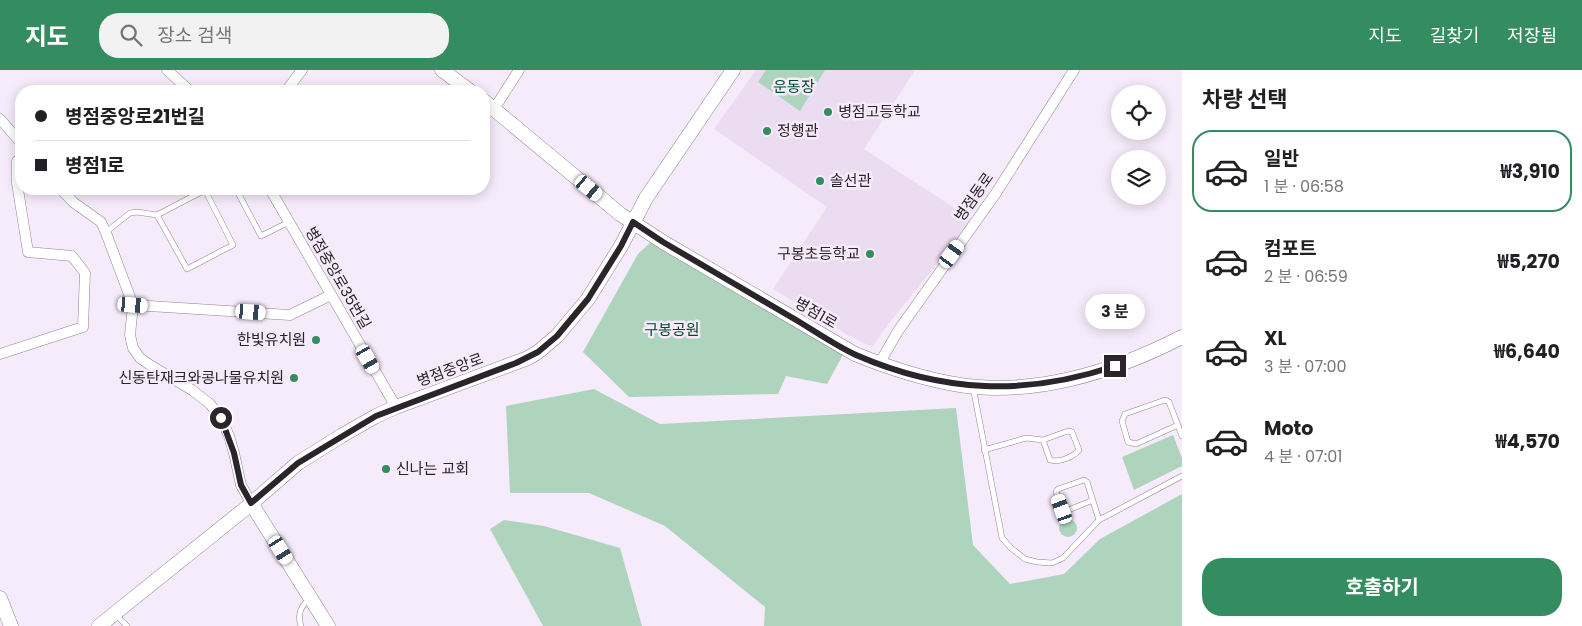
<!DOCTYPE html>
<html lang="ko">
<meta charset="utf-8">
<style>
body{margin:0;font-family:Poppins,"Noto Sans KR",sans-serif;background:#f2f2f2;color:#202124;height:100vh;display:flex;flex-direction:column;font-size:19px;white-space:nowrap}
*{box-sizing:border-box;margin:0}
p{font-size:16px;color:#757577}
.icon{flex:none;width:28px;height:28px;fill:none;stroke:currentColor;stroke-width:2;stroke-linecap:round;stroke-linejoin:round}
.map{position:relative;flex:1;overflow:hidden}
.drawer{display:flex;flex-direction:column;background:#fff;width:400px}
.drawer>*{flex:none}
.guide{position:absolute;left:15px;top:15px;width:475px;height:110px;border-radius:20px;box-shadow:0 2px 12px #0003;display:grid;align-content:center;height:110px;padding:0 20px;background:#fff}
.controls{position:absolute;left:1111px;top:15px;display:grid;gap:10px}
.controls a{display:grid;place-items:center;width:55px;height:55px;border-radius:50%;background:#fff;box-shadow:0 2px 12px #0003;font-size:25px}
.end{position:absolute;width:22px;height:22px;margin:-11px;border:6px solid #29252a;background:#fff;box-shadow:0 0 0 2px #fff}
.from{border-radius:50%}
.bubble{position:absolute;height:35px;border-radius:18px;background:#fff;box-shadow:0 2px 12px #0003;font-size:16px;font-weight:700;line-height:35px;text-align:center}
.car{position:absolute;width:15px;height:30px;margin:-15px -8px;border-radius:6px;box-shadow:0 0 4px 1px #0007;background:linear-gradient(#fff 24%,#345 0 40%,#fff 0 76%,#345 0 86%,#fff 0)}
.guide b{display:flex;align-items:center;gap:18px;height:48px;font-size:19px}
.guide b+b{border-top:1px solid #e0e0e0}
.guide i{width:12px;height:12px;background:#202124}
ul{padding:0;list-style:none}
li{display:flex;align-items:center;gap:15px;height:82px;margin:0 10px 8px;padding:0 10px;border:2px solid transparent;border-radius:20px}
li div{flex:1}
li b{display:block;font-size:19px}
li em{font-style:normal;font-weight:700}
li.active{border-color:#348c61}
li>.icon{width:45px;height:45px;stroke-width:1.5}
h2{padding:0 20px;font-size:22px;line-height:60px}
.action{display:flex;gap:10px;margin-top:auto;padding:10px 20px}
.action a{flex:1;height:58px;border-radius:20px;background:#348c61;color:#fff;font-size:20px;font-weight:700;line-height:58px;text-align:center}
header{display:flex;align-items:center;gap:30px;box-sizing:border-box;height:70px;padding:0 25px;background:#348c61;color:#fff}
header strong{font-size:24px}
nav{display:flex;gap:28px;margin-inline-start:auto;font-size:18px}
.search{width:350px;height:45px;background:#f2f2f2;display:flex;align-items:center;gap:12px;box-sizing:border-box;padding:0 18px;border-radius:20px;color:#757577;font-size:19px}
main{display:flex;flex:1;min-height:0}
.map>svg:first-child{display:block}
.built{fill:#ecdcf1}
.green{fill:#aed4bd}
.lines{fill:none;stroke-linecap:round;stroke-linejoin:round}
.lane-casing{stroke:#8f8492;stroke-width:6}
.street-casing{stroke:#8f8492;stroke-width:11}
.secondary-casing{stroke:#8f8492;stroke-width:15}
.lane{stroke:#fff;stroke-width:5}
.street{stroke:#fff;stroke-width:10}
.secondary{stroke:#fff;stroke-width:14}
.route{stroke:#29252a;stroke-width:6}
.poi-dot{fill:#348c61;stroke:#f6ebfa;stroke-width:2}
.labels{text-anchor:middle;stroke-width:5;stroke-linejoin:round;paint-order:stroke}
.park-label{font-size:15px;fill:#004a2c;stroke:#f6ebfa}
.poi-label{font-size:15px;fill:#29252a;stroke:#f6ebfa;text-anchor:start}
.street-label{font-size:15px;fill:#29252a;stroke:#f6ebfa}
</style>
<header>
<strong>지도</strong>
<div class="search"><svg class="icon" aria-label="search" viewBox="0 0 24 24"><circle cx="10" cy="10" r="6"/><path d="M15 15l6 6"/></svg>장소 검색</div>
<nav><a>지도</a><a>길찾기</a><a>저장됨</a></nav>
</header>
<main>
<div class="map">
<svg width="1182" height="556" viewBox="0 0 1182 556">
<rect width="100%" height="100%" fill="#f6ebfa"/>
<!-- built -->
<path class="built" d="M756 0H915L864 79 973 150 889 253 872 277 846 264 773 219 827 137 714 59Z"/>
<!-- green -->
<g class="green">
<path d="M766 0H825L800 41 758 12Z"/>
<path d="M652 171 843 285 827 314 786 306 778 324 629 327 583 282 638 184Z"/>
<path d="M594 319 660 354 956 338 973 475 1010 514 1064 504 1100 469 1182 424V556H764L765 537 665 456 589 423H510L506 336Z"/>
<path d="M1173 365 1182 388V396L1134 420 1122 387Z"/>
<circle cx="1068" cy="458" r="9"/>
<path d="M504 450 544 456 620 478 642 556H543L490 459Z"/>
</g>
<g class="lines">
<defs>
<g id="lane">
<path d="M236 119 261 166 289 152"/>
<path d="M157 145 187 199 233 175 205 120"/>
<path d="M106 162 130 143 137 142 157 145 207 119"/>
<path d="M973 317 1002 468 1011 478 1025 489 1037 492 1052 493 1063 488 1099 450 1182 406"/>
<path d="M1178 355 1136 374 1128 372 1122 351 1125 344 1165 330 1169 332 1182 366"/>
<path d="M984 380 1026 368 1043 370 1068 361 1072 362 1079 380C1073 387 1059 393 1050 390L1043 370"/>
<path d="M1093 430 1066 441 1062 439 1056 422 1058 419 1084 410 1087 412 1099 450"/>
<path d="M115 544 127 556"/>
<path d="M301 556C297 544 301 536 310 528"/>
</g>
<g id="street">
<path d="M167 0 190 21"/>
<path d="M286 21 302 0"/>
<path d="M494 39 519 0"/>
<path d="M0 49 21 73"/>
<path d="M61 119 73 132 101 152 106 163 133 235 130 265 133 278 140 288 150 295 192 320 210 334 221 348 229 366 234 383 241 415 251 433"/>
<path d="M270 119 396 337"/>
<path d="M133 235 290 245 331 225"/>
<path d="M0 284 83 257 85 203 72 186 28 182 17 113V91L21 88"/>
<path d="M879 294 898 261 996 123 1074 0"/>
</g>
<g id="secondary">
<path d="M442 0 470 21"/>
<path d="M484 31 620 144 663 172 855 284C887 297 920 308 954 314 1031 328 1114 302 1182 267"/>
<path d="M251 433 328 556"/>
<path d="M0 528 11 556"/>
<path d="M99 556 246 438 298 393 341 366 376 346 396 337 528 288 538 282 557 266 588 229 621 176 646 128 733 0"/>
</g>
</defs>
<!-- lane casing -->
<use href="#lane" class="lane-casing"/>
<!-- street casing -->
<use href="#street" class="street-casing"/>
<!-- secondary casing -->
<use href="#secondary" class="secondary-casing"/>
<!-- lane -->
<use href="#lane" class="lane"/>
<!-- street -->
<use href="#street" class="street"/>
<!-- secondary -->
<use href="#secondary" class="secondary"/>
</g>
<g class="lines">
<!-- route -->
<path class="route" d="M221 348 234 383 241 415 251 433 298 393 376 346 516 293 538 282 557 266 588 229 621 176 633 152 663 172C706 197 748 222 791 247 812 259 834 275 856 285 943 323 1026 326 1115 296"/>
</g>
<!-- markers -->
<g class="poi-dot">
<circle cx="828" cy="42" r="5"/>
<circle cx="767" cy="61" r="5"/>
<circle cx="820" cy="111" r="5"/>
<circle cx="870" cy="184" r="5"/>
<circle cx="316" cy="270" r="5"/>
<circle cx="294" cy="308" r="5"/>
<circle cx="386" cy="399" r="5"/>
</g>
<g class="labels">
<!-- park labels -->
<g class="park-label">
<text x="794" y="22">운동장</text>
<text x="672" y="265">구봉공원</text>
</g>
<!-- poi labels -->
<g class="poi-label">
<text x="838" y="47">병점고등학교</text>
<text x="777" y="66">정행관</text>
<text x="830" y="116">솔선관</text>
<text x="860" y="189" text-anchor="end">구봉초등학교</text>
<text x="306" y="275" text-anchor="end">한빛유치원</text>
<text x="284" y="313" text-anchor="end">신동탄재크와콩나물유치원</text>
<text x="396" y="404">신나는 교회</text>
</g>
<!-- street labels -->
<g class="street-label">
<text transform="translate(974 127) rotate(-55)" y="5">병점동로</text>
<text transform="translate(338 208) rotate(60)" y="5">병점중앙로35번길</text>
<text transform="translate(816 243) rotate(30)" y="5">병점1로</text>
<text transform="translate(450 300) rotate(-20)" y="5">병점중앙로</text>
</g>
</g>
</svg>
<div class="controls">
<a><svg class="icon" aria-label="locate" viewBox="0 0 24 24"><circle cx="12" cy="12" r="6"/><path d="M12 2v4M12 18v4M2 12h4M18 12h4"/></svg></a>
<a><svg class="icon" aria-label="layers" viewBox="0 0 24 24"><path d="M12 4l9 5-9 5-9-5zM3 14l9 5 9-5"/></svg></a>
</div>
<i class="end from" style="left:221px;top:348px"></i>
<i class="end" style="left:1115px;top:296px"></i>
<div class="bubble" style="left:1085px;top:224px;width:60px">3 분</div>
<i class="car" style="left:589px;top:118px;rotate:130deg"></i>
<i class="car" style="left:952px;top:184px;rotate:36deg"></i>
<i class="car" style="left:133px;top:235px;rotate:94deg"></i>
<i class="car" style="left:251px;top:242px;rotate:94deg"></i>
<i class="car" style="left:368px;top:289px;rotate:150deg"></i>
<i class="car" style="left:1062px;top:439px;rotate:340deg"></i>
<i class="car" style="left:281px;top:480px;rotate:148deg"></i>
<div class="guide">
<b><i class="from"></i>병점중앙로21번길</b>
<b><i></i>병점1로</b>
</div>
</div>
<section class="drawer">
<h2>차량 선택</h2>
<ul>
<li class="active"><svg class="icon" aria-label="car" viewBox="0 0 24 24"><path d="M5 17H2v-5l4-1 3-4h7l3 4 3 1v5h-3M9 17h6M6 11h13"/><circle cx="7" cy="17" r="2"/><circle cx="17" cy="17" r="2"/></svg><div><b>일반</b><p>1 분 · 06:58</p></div><em>₩3,910</em></li>
<li><svg class="icon" aria-label="car" viewBox="0 0 24 24"><path d="M5 17H2v-5l4-1 3-4h7l3 4 3 1v5h-3M9 17h6M6 11h13"/><circle cx="7" cy="17" r="2"/><circle cx="17" cy="17" r="2"/></svg><div><b>컴포트</b><p>2 분 · 06:59</p></div><em>₩5,270</em></li>
<li><svg class="icon" aria-label="car" viewBox="0 0 24 24"><path d="M5 17H2v-5l4-1 3-4h7l3 4 3 1v5h-3M9 17h6M6 11h13"/><circle cx="7" cy="17" r="2"/><circle cx="17" cy="17" r="2"/></svg><div><b>XL</b><p>3 분 · 07:00</p></div><em>₩6,640</em></li>
<li><svg class="icon" aria-label="car" viewBox="0 0 24 24"><path d="M5 17H2v-5l4-1 3-4h7l3 4 3 1v5h-3M9 17h6M6 11h13"/><circle cx="7" cy="17" r="2"/><circle cx="17" cy="17" r="2"/></svg><div><b>Moto</b><p>4 분 · 07:01</p></div><em>₩4,570</em></li>
</ul>
<div class="action"><a>호출하기</a></div>
</section>
</main>
